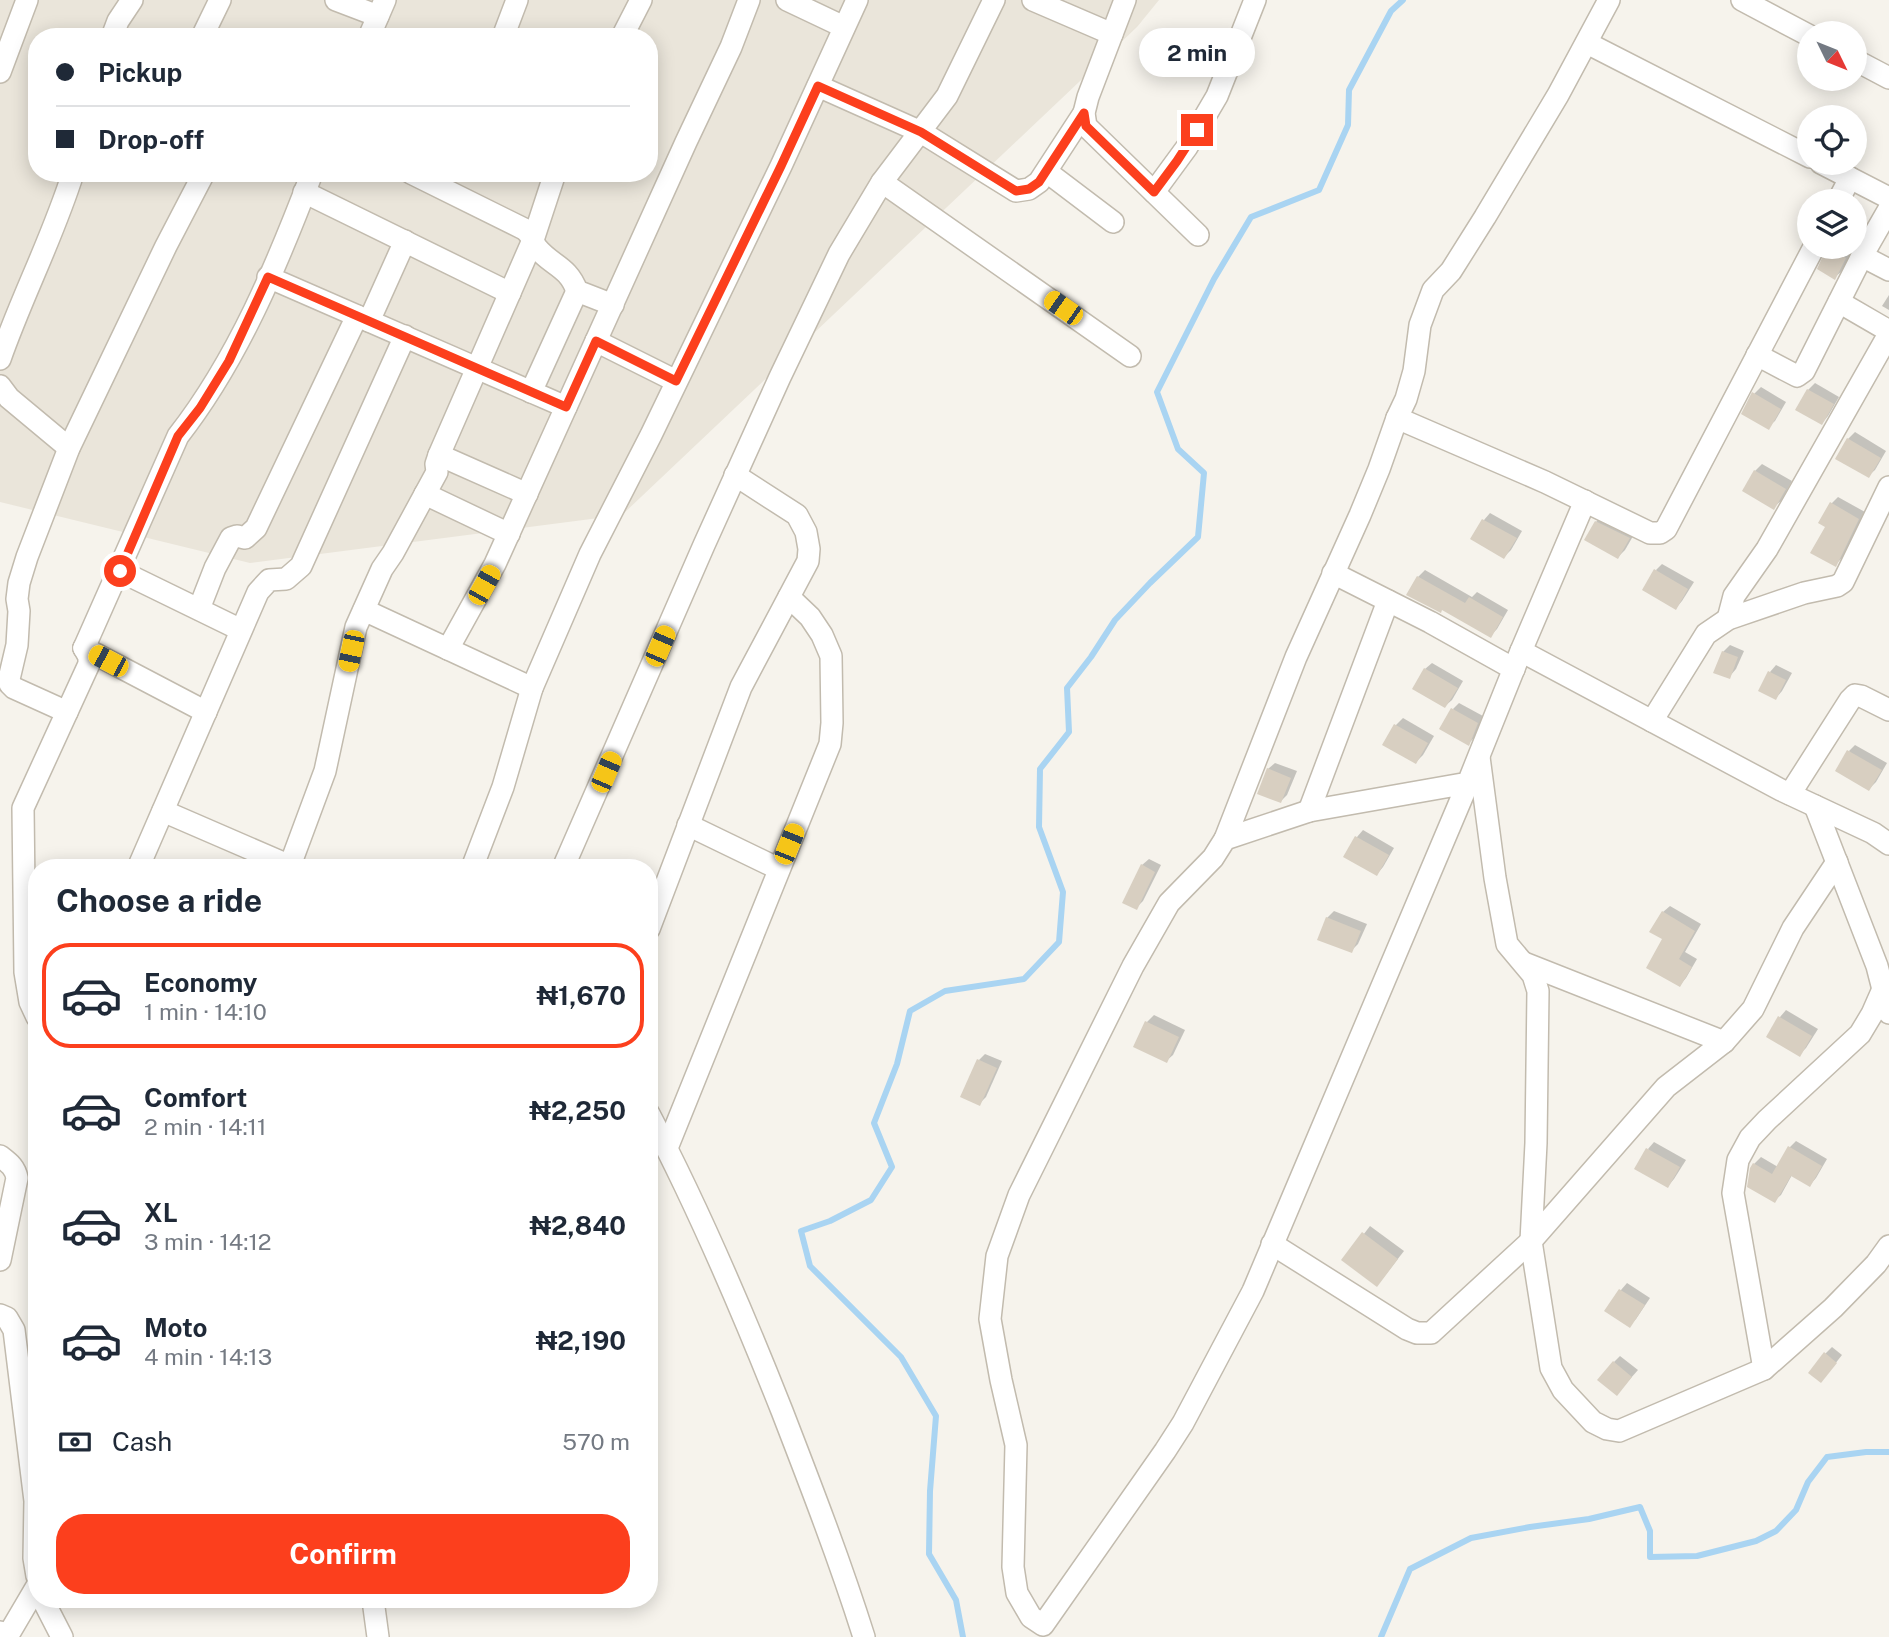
<!DOCTYPE html>
<meta charset="utf-8">
<style>
body{margin:0;font-family:"Public Sans",sans-serif;background:#f6f6f7;color:#1f2937;height:100vh;display:flex;flex-direction:column;font-size:26px;white-space:nowrap}
*{box-sizing:border-box;margin:0}
p{font-size:23px;color:#747a83}
.icon{flex:none;width:38px;height:38px;fill:none;stroke:currentColor;stroke-width:2;stroke-linecap:round;stroke-linejoin:round}
.map{position:relative;flex:1;overflow:hidden}
.sheet{position:absolute;left:28px;top:859px;width:630px;height:749px;display:flex;flex-direction:column;background:#fff;border-radius:28px;box-shadow:0 4px 18px #0003}
.sheet>*{flex:none}
.top-card{position:absolute;left:28px;top:28px;width:630px;height:154px;border-radius:28px;box-shadow:0 4px 18px #0003;display:grid;align-content:center;height:154px;padding:0 28px;background:#fff}
.needle{width:46px;rotate:133deg}
.buttons{position:absolute;left:1797px;top:21px;display:grid;gap:14px}
.buttons a{display:grid;place-items:center;width:70px;height:70px;border-radius:50%;background:#fff;box-shadow:0 4px 18px #0003;font-size:35px}
.end{position:absolute;width:32px;height:32px;margin:-16px;border:9px solid #fc3f1d;background:#fff;box-shadow:0 0 0 4px #fff}
.from{border-radius:50%}
.bubble{position:absolute;height:49px;border-radius:24px;background:#fff;box-shadow:0 4px 18px #0003;font-size:23px;font-weight:700;line-height:49px;text-align:center}
.car{position:absolute;width:21px;height:42px;margin:-21px -10px;border-radius:9px;box-shadow:0 0 5px 2px #0007;background:linear-gradient(#f5c518 24%,#345 0 40%,#f5c518 0 76%,#345 0 86%,#f5c518 0)}
.top-card b{display:flex;align-items:center;gap:24px;height:66px;font-size:26px}
.top-card b+b{border-top:2px solid #e0e1e3}
.top-card i{width:18px;height:18px;background:#1f2937}
ul{padding:0;list-style:none}
li{display:flex;align-items:center;gap:21px;height:105px;margin:0 14px 10px;padding:0 14px;border:4px solid transparent;border-radius:28px}
li div{flex:1}
li b{display:block;font-size:26px}
li em{font-style:normal;font-weight:700}
li.current{border-color:#fc3f1d}
li>.icon{width:63px;height:63px;stroke-width:1.5}
h2{padding:0 28px;font-size:32px;line-height:84px}
.pay{display:flex;align-items:center;gap:18px;height:77px;padding:0 28px;font-size:26px}
.pay p{margin-inline-start:auto}
.action{display:flex;gap:14px;margin-top:auto;padding:14px 28px}
.action a{flex:1;height:80px;border-radius:28px;background:#fc3f1d;color:#fff;font-size:28px;font-weight:700;line-height:80px;text-align:center}
.map>svg:first-child{display:block}
.residential{fill:#eae5da;fill-rule:evenodd}
.shadow{fill:#0003}
.lines{fill:none;stroke-linecap:round;stroke-linejoin:round}
.stream{stroke:#a9d4f2;stroke-width:6}
.building{fill:#d8cfc1}
.minor-casing{stroke:#c2bbae;stroke-width:24}
.minor{stroke:#fff;stroke-width:21}
.route{stroke:#fc3f1d;stroke-width:9}
</style>
<div class="map">
<svg width="1889" height="1637" viewBox="0 0 1889 1637">
<rect width="100%" height="100%" fill="#f6f3ec"/>
<!-- residential -->
<path class="residential" d="M0 0H1159L1137 27 622 515 250 563 0 502ZM37 37H649V173H37Z"/>
<!-- shadow -->
<g class="shadow">
<path d="M1830 247H1844L1852 251 1842 271 1835 277 1829 248Z"/>
<path d="M1889 295V310L1882 306Z"/>
<path d="M1815 383 1839 397 1828 416 1822 423 1808 390Z"/>
<path d="M1761 387 1786 402 1775 421 1768 427 1754 394Z"/>
<path d="M1855 432 1886 451 1875 470 1868 476 1848 439Z"/>
<path d="M1762 464 1792 481 1781 501 1774 507 1744 490 1755 471Z"/>
<path d="M1838 497 1865 512 1842 558 1835 565 1828 526 1832 503Z"/>
<path d="M1490 513 1522 531 1511 550 1504 557 1473 539 1484 520Z"/>
<path d="M1603 515 1636 531 1625 550 1618 557 1596 522Z"/>
<path d="M1662 564 1694 582 1682 601 1676 608 1656 570Z"/>
<path d="M1425 570 1472 597 1477 592 1508 610 1497 629 1490 636 1443 608 1408 594 1418 577Z"/>
<path d="M1730 645 1744 651 1736 669 1730 676 1723 652Z"/>
<path d="M1432 663 1463 681 1452 700 1445 706 1425 669Z"/>
<path d="M1776 665 1792 673 1782 691 1776 698 1770 672Z"/>
<path d="M1459 703 1483 716 1475 737 1468 744 1453 709Z"/>
<path d="M1403 718 1434 736 1423 755 1416 762 1385 744 1396 725Z"/>
<path d="M1855 745 1887 763 1876 782 1869 789 1849 751Z"/>
<path d="M1275 763 1297 771 1287 795 1281 801 1268 769Z"/>
<path d="M1363 830 1394 848 1383 867 1377 874 1346 856 1357 837Z"/>
<path d="M1149 859 1161 865 1143 901 1136 908 1142 865Z"/>
<path d="M1670 906 1701 924 1685 952 1697 959 1686 978 1680 985 1665 939 1663 912Z"/>
<path d="M1334 911 1367 924 1358 944 1351 951 1327 918Z"/>
<path d="M1786 1010 1818 1029 1806 1048 1800 1054 1769 1036 1780 1017Z"/>
<path d="M1154 1015 1185 1030 1173 1055 1166 1061 1135 1047 1147 1022Z"/>
<path d="M985 1054 1002 1061 986 1097 979 1104V1060Z"/>
<path d="M1796 1141 1827 1159 1816 1178 1810 1185 1792 1175 1781 1195 1774 1201 1754 1164 1761 1157 1778 1167 1789 1148Z"/>
<path d="M1654 1142 1686 1160 1674 1179 1668 1186 1648 1149Z"/>
<path d="M1370 1226 1404 1251 1383 1278 1344 1260Z"/>
<path d="M1627 1283 1650 1298 1636 1319 1629 1326 1607 1311 1621 1290Z"/>
<path d="M1832 1347 1842 1355 1827 1374 1825 1354Z"/>
<path d="M1620 1356 1638 1370 1623 1387 1614 1362Z"/>
</g>
<g class="lines">
<!-- stream -->
<g class="stream">
<path d="M963 1637 956 1600 929 1554 930 1491 936 1416 901 1357 810 1266 801 1231 830 1221 871 1200 892 1167 874 1123 897 1064 910 1011 945 991 1024 979 1059 942 1063 892 1039 827 1040 769 1069 732 1067 688 1091 657 1115 620 1150 583 1198 537 1204 473 1178 449 1157 392 1214 279 1251 217 1319 190 1348 125 1349 90 1391 11 1403 0"/>
<path d="M1381 1637 1410 1569 1471 1538 1530 1527 1589 1519 1640 1507 1650 1531V1557L1697 1556 1756 1541 1776 1531 1796 1510 1808 1482 1827 1457 1866 1452H1889"/>
</g>
</g>
<!-- building -->
<g class="building">
<path d="M1827 247 1846 258 1835 280 1817 269Z"/>
<path d="M1807 389 1834 404 1822 425 1795 410Z"/>
<path d="M1752 392 1781 409 1769 430 1741 414Z"/>
<path d="M1847 438 1881 458 1869 478 1835 459Z"/>
<path d="M1754 470 1786 489 1774 510 1742 491Z"/>
<path d="M1830 502 1859 519 1836 567 1810 553 1825 527 1818 523Z"/>
<path d="M1482 519 1517 538 1504 559 1470 539Z"/>
<path d="M1595 521 1630 538 1618 559 1584 540Z"/>
<path d="M1654 569 1688 589 1676 610 1642 590Z"/>
<path d="M1417 576 1465 603 1469 597 1503 617 1491 638 1442 610 1441 613 1406 595Z"/>
<path d="M1722 651 1738 657 1730 679 1713 673Z"/>
<path d="M1424 668 1458 688 1445 708 1412 689Z"/>
<path d="M1768 671 1786 680 1776 700 1758 691Z"/>
<path d="M1451 708 1478 723 1469 746 1439 729Z"/>
<path d="M1394 724 1428 743 1416 764 1382 745Z"/>
<path d="M1847 750 1882 770 1869 791 1835 771Z"/>
<path d="M1267 768 1291 778 1281 803 1257 794Z"/>
<path d="M1355 836 1389 855 1377 876 1343 857Z"/>
<path d="M1141 864 1155 872 1137 910 1122 903Z"/>
<path d="M1662 911 1695 931 1679 959 1692 967 1680 987 1646 968 1662 939 1649 932Z"/>
<path d="M1326 917 1361 931 1352 953 1317 940Z"/>
<path d="M1778 1016 1812 1036 1800 1057 1766 1037Z"/>
<path d="M1145 1021 1179 1037 1167 1063 1133 1047Z"/>
<path d="M977 1059 997 1068 980 1106 960 1097Z"/>
<path d="M1788 1146 1822 1166 1810 1187 1791 1176 1775 1203 1747 1187 1750 1168 1753 1163 1772 1174Z"/>
<path d="M1646 1148 1680 1167 1668 1188 1634 1169Z"/>
<path d="M1362 1232 1398 1259 1377 1287 1341 1260Z"/>
<path d="M1619 1289 1645 1305 1630 1328 1604 1311Z"/>
<path d="M1824 1352 1837 1363 1821 1383 1808 1373Z"/>
<path d="M1613 1361 1632 1377 1617 1396 1597 1380Z"/>
</g>
<g class="lines">
<defs>
<g id="minor">
<path d="M336 0 378 16"/>
<path d="M787 0 844 27"/>
<path d="M1033 0 1112 34"/>
<path d="M1125 0 1088 97 1084 113 1086 126 1198 235"/>
<path d="M1742 0 1810 36"/>
<path d="M112 37 118 21 132 0"/>
<path d="M202 37 220 0"/>
<path d="M369 37 385 0"/>
<path d="M503 37 517 0"/>
<path d="M622 37 641 0"/>
<path d="M1587 43 1810 157"/>
<path d="M1855 60 1889 78"/>
<path d="M0 72 27 0"/>
<path d="M818 86 921 132 1016 191 1029 189 1039 182 1084 113"/>
<path d="M1821 163 1889 198"/>
<path d="M1047 172 1113 222"/>
<path d="M411 173 524 229C532 234 532 241 537 248 552 266 568 266 577 291L613 305"/>
<path d="M882 182 1130 356"/>
<path d="M304 192 510 293"/>
<path d="M1154 192 1187 147 1217 96 1255 0"/>
<path d="M1838 201 1850 178"/>
<path d="M1862 256 1889 270"/>
<path d="M268 277 566 407"/>
<path d="M1839 302 1889 331"/>
<path d="M369 321 405 241"/>
<path d="M596 341 676 381"/>
<path d="M1757 355 1797 376 1804 371 1862 256 1889 209"/>
<path d="M0 359C22 296 53 237 73 173"/>
<path d="M0 386 9 398 69 448"/>
<path d="M531 392 577 291"/>
<path d="M1397 418 1545 482 1650 533H1660L1666 529 1814 247"/>
<path d="M439 455 527 494"/>
<path d="M425 494 509 534"/>
<path d="M120 571 241 630"/>
<path d="M1333 573 1430 622 1514 669"/>
<path d="M199 609 215 568 231 538 237 536 245 538 256 528 357 316"/>
<path d="M364 610 532 688"/>
<path d="M1728 619 1734 596 1767 549 1889 334"/>
<path d="M84 648 178 436C238 359 277 265 312 173"/>
<path d="M84 648 206 712"/>
<path d="M448 649 495 564 686 142 731 47 749 0"/>
<path d="M1521 651 1781 790 1873 833 1889 844"/>
<path d="M67 712 14 688 10 684 9 679 17 645 19 611 17 599 19 583 27 557 69 448 166 246 204 173"/>
<path d="M1652 721 1706 634 1728 619 1804 593 1837 586 1843 582 1889 487"/>
<path d="M1479 757 1495 878 1507 944 1533 975 1538 991 1536 1143 1531 1241 1551 1368 1563 1390 1593 1422 1607 1429 1619 1431 1764 1369 1833 1308 1876 1264 1889 1246"/>
<path d="M1468 783 1309 811 1225 839 1213 858 1169 903 1133 966 1019 1195 997 1256 990 1319 1001 1380 1016 1445 1013 1567 1017 1593 1031 1617 1043 1625 1165 1451 1183 1423 1253 1291 1468 783 1521 651 1585 501"/>
<path d="M1790 794 1850 700 1855 695 1861 696 1889 710"/>
<path d="M1815 806 1877 966 1889 1013"/>
<path d="M163 811 290 866"/>
<path d="M1309 811 1388 601"/>
<path d="M688 825 779 869"/>
<path d="M1225 839 1296 657 1360 515 1379 469 1397 418 1406 399 1414 371 1420 325 1433 290 1451 271 1485 217 1558 95 1609 0"/>
<path d="M138 868 258 592 269 580 286 579 301 566 405 336"/>
<path d="M289 868 325 771 356 627 382 569 393 553 437 472 436 464 439 455 533 240 555 173"/>
<path d="M472 868 503 787 532 688 590 554 651 435 781 166 857 0"/>
<path d="M563 868 704 545 780 377 839 254 882 182 947 96 994 0"/>
<path d="M649 929 741 687 808 561 809 549 806 532 797 515 735 475"/>
<path d="M1524 963 1724 1042"/>
<path d="M37 1017 30 1002 25 972 23 808 89 664V657L84 648"/>
<path d="M649 1114C700 1211 742 1310 782 1411 811 1486 840 1561 864 1637"/>
<path d="M667 1148 830 744 832 723 831 656 822 635 810 617 789 597"/>
<path d="M0 1156C9 1163 15 1167 17 1178L0 1260"/>
<path d="M1272 1244 1407 1329 1417 1333H1431L1531 1241 1666 1087 1724 1042 1753 1009 1793 928 1837 862"/>
<path d="M0 1315 7 1318 14 1330 35 1501 34 1558 37 1576"/>
<path d="M1764 1369 1733 1193 1738 1160 1750 1138 1767 1120 1860 1034 1872 1014 1883 989"/>
<path d="M43 1600 62 1637"/>
<path d="M373 1600 378 1637"/>
<path d="M0 1632 7 1637 37 1586"/>
</g>
</defs>
<!-- minor casing -->
<use href="#minor" class="minor-casing"/>
<!-- minor -->
<use href="#minor" class="minor"/>
</g>
<g class="lines">
<!-- route -->
<path class="route" d="M120 571 178 436 200 408 229 361 268 277 566 407 596 341 676 381 781 166 818 86 921 132 1016 191 1029 189 1039 182 1084 113 1086 126 1154 192 1177 161 1197 130"/>
</g>
</svg>
<div class="buttons">
<a><svg class="needle" viewBox="-14 -14 28 28"><path d="M0-13l5 13h-10z" fill="#e53935"/><path d="M0 13l5-13h-10z" fill="#747a83"/></svg></a>
<a><svg class="icon" aria-label="locate" viewBox="0 0 24 24"><circle cx="12" cy="12" r="6"/><path d="M12 2v4M12 18v4M2 12h4M18 12h4"/></svg></a>
<a><svg class="icon" aria-label="layers" viewBox="0 0 24 24"><path d="M12 4l9 5-9 5-9-5zM3 14l9 5 9-5"/></svg></a>
</div>
<i class="end from" style="left:120px;top:571px"></i>
<i class="end" style="left:1197px;top:130px"></i>
<div class="bubble" style="left:1139px;top:28px;width:116px">2 min</div>
<i class="car" style="left:1063px;top:308px;rotate:305deg"></i>
<i class="car" style="left:484px;top:585px;rotate:29deg"></i>
<i class="car" style="left:660px;top:646px;rotate:23deg"></i>
<i class="car" style="left:351px;top:651px;rotate:192deg"></i>
<i class="car" style="left:108px;top:661px;rotate:298deg"></i>
<i class="car" style="left:606px;top:772px;rotate:23deg"></i>
<i class="car" style="left:789px;top:844px;rotate:22deg"></i>
<div class="top-card">
<b><i class="from"></i>Pickup</b>
<b><i></i>Drop-off</b>
</div>
<section class="sheet">
<h2>Choose a ride</h2>
<ul>
<li class="current"><svg class="icon" aria-label="car" viewBox="0 0 24 24"><path d="M5 17H2v-5l4-1 3-4h7l3 4 3 1v5h-3M9 17h6M6 11h13"/><circle cx="7" cy="17" r="2"/><circle cx="17" cy="17" r="2"/></svg><div><b>Economy</b><p>1 min · 14:10</p></div><em>₦1,670</em></li>
<li><svg class="icon" aria-label="car" viewBox="0 0 24 24"><path d="M5 17H2v-5l4-1 3-4h7l3 4 3 1v5h-3M9 17h6M6 11h13"/><circle cx="7" cy="17" r="2"/><circle cx="17" cy="17" r="2"/></svg><div><b>Comfort</b><p>2 min · 14:11</p></div><em>₦2,250</em></li>
<li><svg class="icon" aria-label="car" viewBox="0 0 24 24"><path d="M5 17H2v-5l4-1 3-4h7l3 4 3 1v5h-3M9 17h6M6 11h13"/><circle cx="7" cy="17" r="2"/><circle cx="17" cy="17" r="2"/></svg><div><b>XL</b><p>3 min · 14:12</p></div><em>₦2,840</em></li>
<li><svg class="icon" aria-label="car" viewBox="0 0 24 24"><path d="M5 17H2v-5l4-1 3-4h7l3 4 3 1v5h-3M9 17h6M6 11h13"/><circle cx="7" cy="17" r="2"/><circle cx="17" cy="17" r="2"/></svg><div><b>Moto</b><p>4 min · 14:13</p></div><em>₦2,190</em></li>
</ul>
<div class="pay"><svg class="icon" aria-label="cash" viewBox="0 0 24 24"><path d="M3 7h18v10H3z"/><circle cx="12" cy="12" r="2"/></svg>Cash<p>570 m</p></div>
<div class="action"><a>Confirm</a></div>
</section>
</div>
